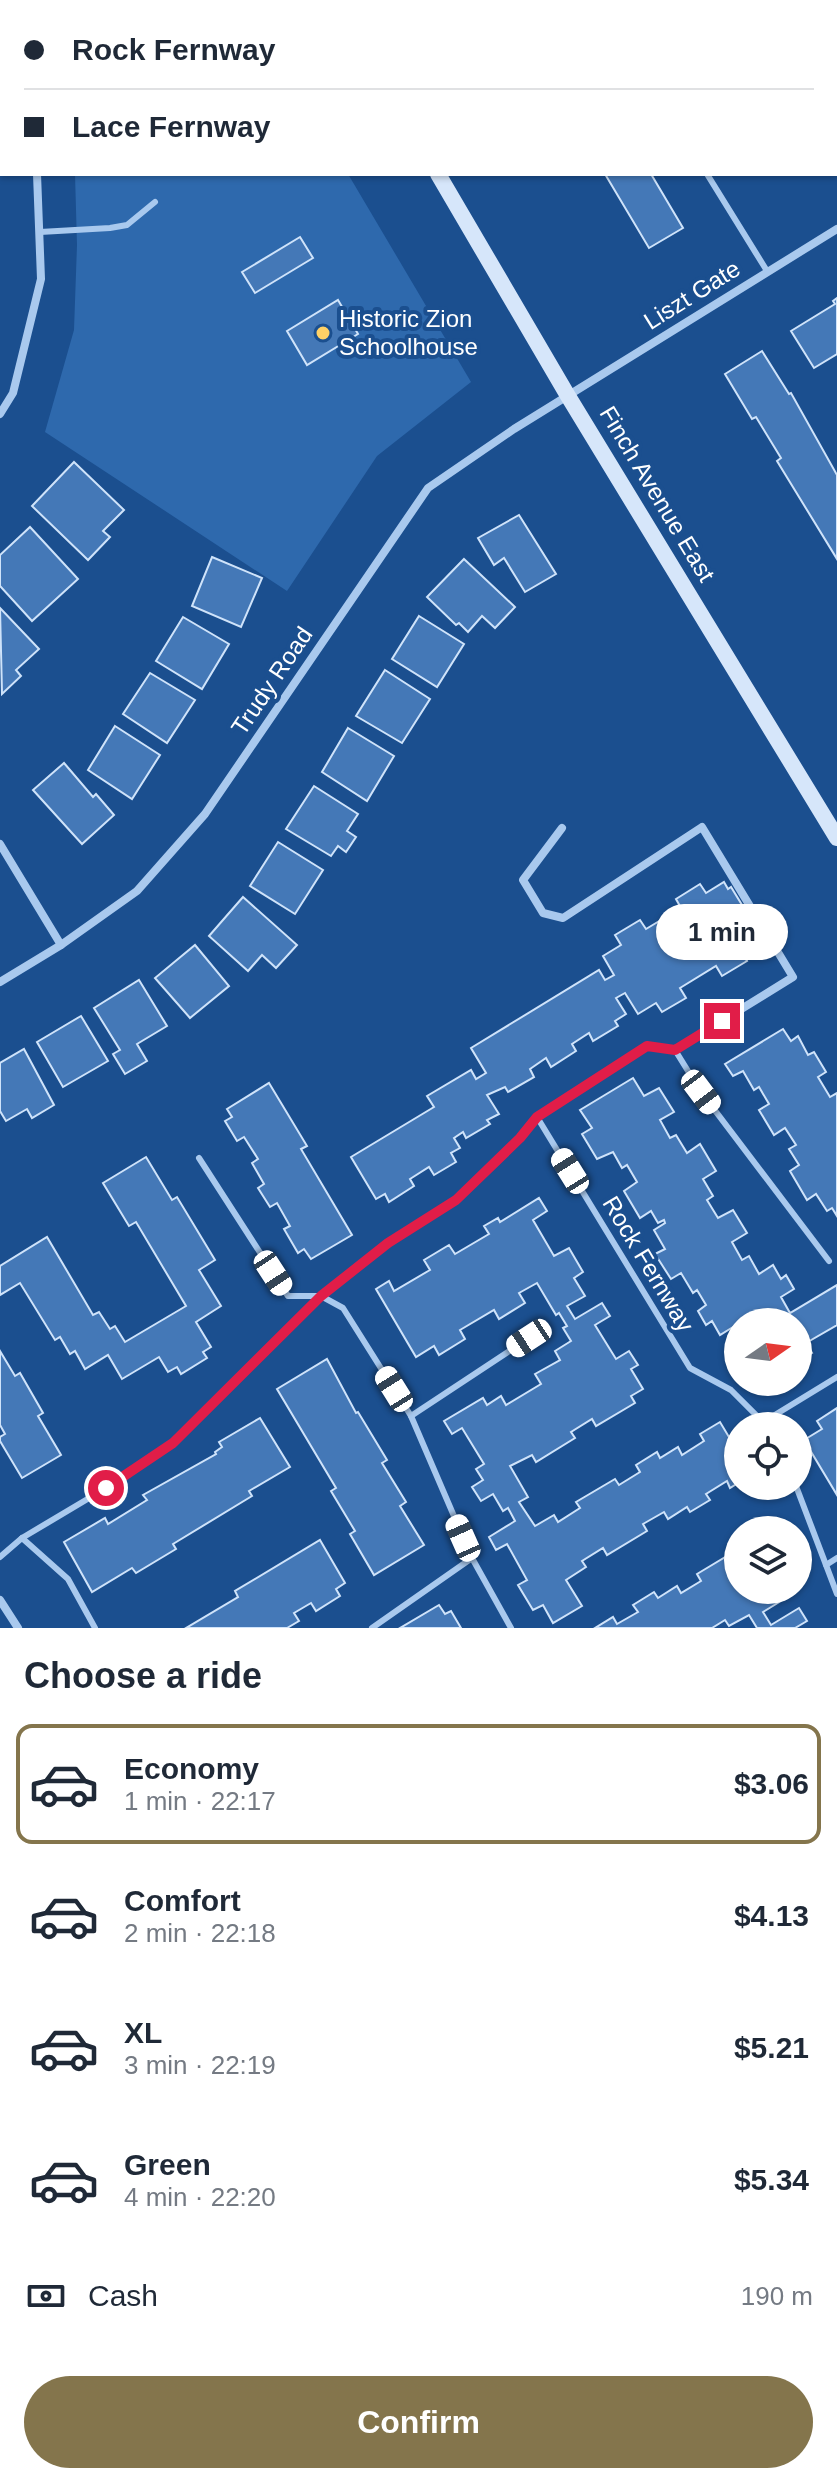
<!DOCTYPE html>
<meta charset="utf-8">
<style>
body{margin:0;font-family:Arial,sans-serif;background:#f2f2f3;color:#1f2937;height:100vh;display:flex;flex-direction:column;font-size:30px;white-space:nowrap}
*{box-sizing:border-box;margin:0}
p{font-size:26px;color:#747a83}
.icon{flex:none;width:44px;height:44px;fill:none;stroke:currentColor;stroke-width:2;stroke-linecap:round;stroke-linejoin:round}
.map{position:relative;height:1628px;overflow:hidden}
.side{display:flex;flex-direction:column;background:#fff;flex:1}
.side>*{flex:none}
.guide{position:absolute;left:0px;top:0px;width:838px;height:176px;box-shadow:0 2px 6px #0004;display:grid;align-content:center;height:176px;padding:0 24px;background:#fff}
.needle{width:52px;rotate:76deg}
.buttons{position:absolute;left:724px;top:1308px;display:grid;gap:16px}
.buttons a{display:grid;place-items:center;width:88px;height:88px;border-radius:50%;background:#fff;box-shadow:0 2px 6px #0004;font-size:40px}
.end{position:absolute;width:36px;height:36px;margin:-18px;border:10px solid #e11d48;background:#fff;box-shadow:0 0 0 4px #fff}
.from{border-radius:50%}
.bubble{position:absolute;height:56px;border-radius:28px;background:#fff;box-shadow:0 2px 6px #0004;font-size:26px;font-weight:700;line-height:56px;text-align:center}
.car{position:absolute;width:24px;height:48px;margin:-24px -12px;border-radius:10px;box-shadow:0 0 6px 2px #0007;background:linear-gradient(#fff 24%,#345 0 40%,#fff 0 76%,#345 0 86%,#fff 0)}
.guide b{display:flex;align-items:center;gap:28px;height:76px;font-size:30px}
.guide b+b{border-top:2px solid #e0e1e3}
.guide i{width:20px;height:20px;background:#1f2937}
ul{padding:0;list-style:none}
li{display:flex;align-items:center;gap:24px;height:120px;margin:0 16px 12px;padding:0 8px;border:4px solid transparent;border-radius:16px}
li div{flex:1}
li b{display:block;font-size:30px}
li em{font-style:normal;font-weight:700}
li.selected{border-color:#84754c}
li>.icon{width:72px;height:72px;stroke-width:1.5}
h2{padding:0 24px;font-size:36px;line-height:96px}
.pay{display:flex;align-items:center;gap:20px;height:88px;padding:0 24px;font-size:30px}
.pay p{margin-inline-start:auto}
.action{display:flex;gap:16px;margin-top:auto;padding:16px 24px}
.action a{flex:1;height:92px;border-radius:48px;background:#84754c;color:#fff;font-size:32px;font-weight:700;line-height:92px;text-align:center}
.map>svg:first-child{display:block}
.green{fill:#2e69ad}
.building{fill:#4478b7;stroke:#cfe3fa;stroke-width:2}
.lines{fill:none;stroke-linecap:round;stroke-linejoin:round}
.service{stroke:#a9c9ee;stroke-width:6}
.minor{stroke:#a9c9ee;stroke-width:8}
.secondary{stroke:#d6e6fa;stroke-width:16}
.route{stroke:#e11d48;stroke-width:10}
.poi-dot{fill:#ffd166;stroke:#1b4f8f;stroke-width:3}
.labels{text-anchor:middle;stroke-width:8;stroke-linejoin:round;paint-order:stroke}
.street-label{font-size:24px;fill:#fff;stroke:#1b4f8f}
.poi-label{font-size:24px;fill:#fff;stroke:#1b4f8f;text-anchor:start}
</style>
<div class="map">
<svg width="837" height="1628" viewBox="0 0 837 1628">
<rect width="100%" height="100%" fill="#1b4f8f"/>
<!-- green -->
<path class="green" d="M75 174H348L471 382 377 456 287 591 45 432 74 330 77 245Z"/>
<!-- building -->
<g class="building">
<path d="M58 0H148L149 2H60Z"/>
<path d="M767 0H824L825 2H768Z"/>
<path d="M837 16V129H836V16Z"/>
<path d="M605 174H651L683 228 649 248Z"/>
<path d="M300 237 313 258 255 293 242 272Z"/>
<path d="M837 298V354L814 368 791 331 835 304 833 301Z"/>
<path d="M338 300 358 334 307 365 287 331Z"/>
<path d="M762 351 789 394 791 393 837 475V559L777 461 781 458 756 417 752 419 725 374Z"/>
<path d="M74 462 124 510 103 531 110 537 88 560 32 506Z"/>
<path d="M519 515 556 574 525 592 504 558 494 565 478 538Z"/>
<path d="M30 527 78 579 32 621 0 586V555Z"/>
<path d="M212 557 262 578 241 627 192 606Z"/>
<path d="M464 559 515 607 495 628 482 616 468 632 459 623 456 625 427 597Z"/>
<path d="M0 608 39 649 16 670 21 676 2 694Z"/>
<path d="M419 616 464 644 437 687 392 659Z"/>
<path d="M183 617 229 644 202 689 156 661Z"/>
<path d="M385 670 430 699 402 743 356 716Z"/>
<path d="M150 673 195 700 167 743 123 714Z"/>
<path d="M115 726 160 755 132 799 88 770Z"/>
<path d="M348 728 394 756 367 801 322 772Z"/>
<path d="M64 763 93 797 96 794 114 815 82 844 33 790Z"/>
<path d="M314 786 358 814 347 831 356 837 346 852 338 846 331 856 286 829Z"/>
<path d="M278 842 323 870 295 914 250 886Z"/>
<path d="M724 882 728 889 731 887 761 936 760 940 741 951 747 961 722 976 716 966 680 988 686 998 662 1012 656 1003 638 1014 625 993 616 998 626 1014 615 1021 618 1026 593 1041 589 1033 572 1044 576 1051 551 1067 546 1058 530 1069 534 1077 508 1092 505 1087 487 1095 499 1114 487 1120 490 1124 466 1138 463 1132 454 1138 460 1148 451 1153 456 1162 434 1175 429 1167 410 1179 414 1186 389 1202 385 1194 376 1199 351 1157 434 1107 427 1096 471 1070 476 1079 486 1073 471 1048 599 970 605 980 614 975 603 956 621 945 615 935 640 920 646 929 681 908 676 899 700 884 706 893Z"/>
<path d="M243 897 297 945 276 968 262 955 248 971 209 936Z"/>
<path d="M195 945 229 986 190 1018 155 978Z"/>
<path d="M139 980 167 1026 137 1044 147 1061 125 1074 113 1054 120 1050 94 1008Z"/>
<path d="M81 1016 108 1061 63 1087 37 1042Z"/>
<path d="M783 1029 791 1041 798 1036 808 1055 814 1052 826 1072 818 1077 830 1097 837 1093V1216L832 1208 827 1211 816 1194 807 1200 790 1171 799 1165 789 1149 796 1145 785 1128 774 1135 759 1110 769 1104 759 1087 754 1090 743 1071 733 1076 725 1064Z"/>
<path d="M24 1049 54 1105 32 1118 27 1109 6 1121 0 1111V1063Z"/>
<path d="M633 1078 644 1096 659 1088 674 1112 660 1120 670 1138 676 1135 687 1153 700 1144 716 1171 703 1179 713 1196 707 1200 718 1218 733 1210 747 1233 732 1242 742 1260 749 1256 759 1274 773 1265 781 1279 786 1275 794 1289 781 1297 790 1313 837 1285V1325L806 1343 812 1353 798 1361V1322H738V1335L733 1327 720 1335 712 1321 706 1325 698 1311 706 1305 697 1290 693 1293 681 1273 671 1279 655 1254 665 1249 654 1230 665 1223 664 1220 658 1223 651 1211 640 1218 624 1191 637 1182 627 1165 622 1168 613 1152 597 1159 582 1134 592 1128 580 1110Z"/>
<path d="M269 1083 307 1146 301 1149 352 1235 311 1259 304 1249 298 1253 284 1229 290 1226 277 1203 270 1207 258 1188 264 1184 252 1163 258 1159 244 1137 237 1141 225 1121 232 1117 227 1109Z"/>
<path d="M146 1157 172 1200 177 1197 215 1260 199 1270 221 1306 196 1322 211 1347 203 1352 207 1358 181 1374 177 1367 168 1372 159 1357 122 1379 108 1355 85 1369 75 1351 70 1354 60 1337 55 1340 20 1283 0 1295V1266L47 1237 93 1315 99 1312 110 1329 115 1326 125 1342 186 1306 136 1222 129 1226 103 1183Z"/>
<path d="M539 1198 547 1211 533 1220 554 1256 569 1248 583 1272 574 1278 585 1296 567 1306 575 1319 602 1303 610 1316 595 1325 616 1359 629 1351 638 1365 631 1369 643 1389 631 1396 635 1403 596 1426 592 1419 571 1432 575 1438 536 1462 532 1455 510 1466 528 1497 519 1502 535 1526 554 1515 558 1522 580 1508 576 1502 615 1479 619 1485 640 1472 636 1465 657 1452 660 1458 678 1447 682 1455 704 1441 700 1434 720 1422 738 1452V1483L730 1488 727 1481 706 1494 710 1500 690 1512 687 1507 668 1519 664 1512 643 1524 647 1531 607 1555 603 1548 582 1561 586 1567 566 1580 582 1606 553 1623 543 1605 533 1610 518 1585 527 1580 507 1544 496 1550 489 1537 515 1521 508 1508 503 1511 493 1494 481 1501 472 1487 483 1480 476 1469 484 1464 462 1428 452 1434 444 1421 483 1398 487 1405 501 1396 506 1405 541 1384 535 1374 560 1360 555 1351 571 1341 563 1328 567 1326 559 1313 556 1315 537 1283 519 1293 525 1303 499 1319 494 1310 460 1330 465 1339 439 1355 434 1346 416 1357 376 1289 389 1281 394 1291 430 1270 424 1260 449 1245 455 1254 489 1234 484 1226 498 1218 500 1222Z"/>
<path d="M0 1351 15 1376 20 1373 43 1413 38 1416 61 1455 22 1478 0 1441V1437L5 1434 0 1425Z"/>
<path d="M327 1359 356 1413 358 1412 387 1460 382 1463 406 1502 400 1506 424 1545 374 1575 350 1534 355 1531 331 1491 336 1488 277 1389Z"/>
<path d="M837 1408V1495L804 1440 822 1429 817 1421Z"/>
<path d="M260 1418 290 1467 249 1491 252 1496 173 1544 176 1549 136 1573 132 1568 92 1592 64 1542 105 1518 108 1524 147 1500 143 1495 216 1454 215 1452 222 1447 219 1442Z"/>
<path d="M320 1540 345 1583 336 1589 340 1596 316 1611 311 1603 294 1613 299 1621 287 1628H186L238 1597 235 1591Z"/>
<path d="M737 1550 738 1590H775L781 1601 763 1612 771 1625 799 1608 807 1621 795 1628H757L749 1615 729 1626 725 1620 712 1628H595L613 1617 617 1624 638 1612 633 1605 654 1592 658 1598 677 1586 681 1593 701 1581 697 1574Z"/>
<path d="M439 1605 445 1614 451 1611 461 1628H400Z"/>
</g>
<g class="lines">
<!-- service -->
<g class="service">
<path d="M601 0 603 2"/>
<path d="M707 174 767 271"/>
<path d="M40 232 110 228 127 225 155 202"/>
<path d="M675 1050 701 1092 829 1261"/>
<path d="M199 1158 288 1296H321L343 1308 411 1416 472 1558 511 1628"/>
<path d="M411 1416 529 1338"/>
<path d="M765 1421 837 1377"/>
<path d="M796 1486 837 1594"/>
<path d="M22 1538 68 1579 95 1628"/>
<path d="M0 1557 22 1538 106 1488 173 1443 321 1296 388 1243 456 1200 520 1138 537 1117 690 1368 731 1390 767 1426"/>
<path d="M826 1565 837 1558"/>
<path d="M372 1628 472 1558"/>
</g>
<!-- minor -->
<g class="minor">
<path d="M0 46 2 51"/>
<path d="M0 414 13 393 41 279 37 174"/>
<path d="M0 844 61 945"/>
<path d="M0 982 61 945 137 891 205 814 428 488 514 429 837 229"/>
<path d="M537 1117 647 1046 675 1050 793 977 702 827 563 918 543 913 523 880 562 828"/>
<path d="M0 1600 18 1628"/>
</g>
<!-- secondary -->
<g class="secondary">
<path d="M339 0 340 2"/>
<path d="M438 174 568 396 837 838"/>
</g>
</g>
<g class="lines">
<!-- route -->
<path class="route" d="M106 1488 173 1443 321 1296 388 1243 456 1200 520 1138 537 1117 647 1046 675 1050 722 1021"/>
</g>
<!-- markers -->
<circle class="poi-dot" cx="323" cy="333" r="8"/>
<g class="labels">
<!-- street labels -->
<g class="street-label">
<text transform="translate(692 295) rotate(-32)" y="8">Liszt Gate</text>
<text transform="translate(657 494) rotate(59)" y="8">Finch Avenue East</text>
<text transform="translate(272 681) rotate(-56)" y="8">Trudy Road</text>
<text transform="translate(648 1264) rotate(59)" y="8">Rock Fernway</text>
</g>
<!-- poi labels -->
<g class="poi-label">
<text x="339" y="327">Historic Zion<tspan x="339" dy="28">Schoolhouse</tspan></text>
</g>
</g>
</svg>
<div class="buttons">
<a><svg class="needle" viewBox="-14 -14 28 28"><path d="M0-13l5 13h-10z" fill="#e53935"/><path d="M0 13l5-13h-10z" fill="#747a83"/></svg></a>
<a><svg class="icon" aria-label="locate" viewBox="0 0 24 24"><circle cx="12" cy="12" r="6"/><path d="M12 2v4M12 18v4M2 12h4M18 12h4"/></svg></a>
<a><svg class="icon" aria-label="layers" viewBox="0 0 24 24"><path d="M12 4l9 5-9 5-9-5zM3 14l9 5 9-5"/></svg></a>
</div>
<i class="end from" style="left:106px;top:1488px"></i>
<i class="end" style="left:722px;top:1021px"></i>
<div class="bubble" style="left:656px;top:904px;width:132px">1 min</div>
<i class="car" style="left:701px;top:1092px;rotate:143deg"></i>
<i class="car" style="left:570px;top:1171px;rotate:328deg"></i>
<i class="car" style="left:273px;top:1273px;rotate:147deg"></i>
<i class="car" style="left:529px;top:1338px;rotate:237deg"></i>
<i class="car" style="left:394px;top:1389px;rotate:328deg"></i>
<i class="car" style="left:463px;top:1538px;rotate:336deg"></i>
<div class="guide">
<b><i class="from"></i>Rock Fernway</b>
<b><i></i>Lace Fernway</b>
</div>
</div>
<section class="side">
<h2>Choose a ride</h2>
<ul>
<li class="selected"><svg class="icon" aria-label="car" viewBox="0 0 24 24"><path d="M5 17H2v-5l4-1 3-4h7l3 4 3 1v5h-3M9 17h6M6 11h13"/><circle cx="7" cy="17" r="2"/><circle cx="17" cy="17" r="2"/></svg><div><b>Economy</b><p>1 min · 22:17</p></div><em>$3.06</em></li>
<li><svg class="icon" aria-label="car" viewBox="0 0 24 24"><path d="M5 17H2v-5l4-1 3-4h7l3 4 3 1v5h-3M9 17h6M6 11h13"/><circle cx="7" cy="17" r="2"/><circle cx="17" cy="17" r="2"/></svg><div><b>Comfort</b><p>2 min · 22:18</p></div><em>$4.13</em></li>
<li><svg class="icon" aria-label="car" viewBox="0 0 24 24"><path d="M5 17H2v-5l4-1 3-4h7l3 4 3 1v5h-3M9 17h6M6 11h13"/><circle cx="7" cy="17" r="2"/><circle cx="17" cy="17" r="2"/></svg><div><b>XL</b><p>3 min · 22:19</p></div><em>$5.21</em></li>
<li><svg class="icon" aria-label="car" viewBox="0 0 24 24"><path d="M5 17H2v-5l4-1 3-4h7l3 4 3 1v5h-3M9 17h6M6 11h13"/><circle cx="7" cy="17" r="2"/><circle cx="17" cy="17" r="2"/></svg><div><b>Green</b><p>4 min · 22:20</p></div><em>$5.34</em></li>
</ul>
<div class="pay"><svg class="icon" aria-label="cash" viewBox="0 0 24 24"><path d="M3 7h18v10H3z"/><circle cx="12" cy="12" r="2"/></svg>Cash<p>190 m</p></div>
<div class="action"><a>Confirm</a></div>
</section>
